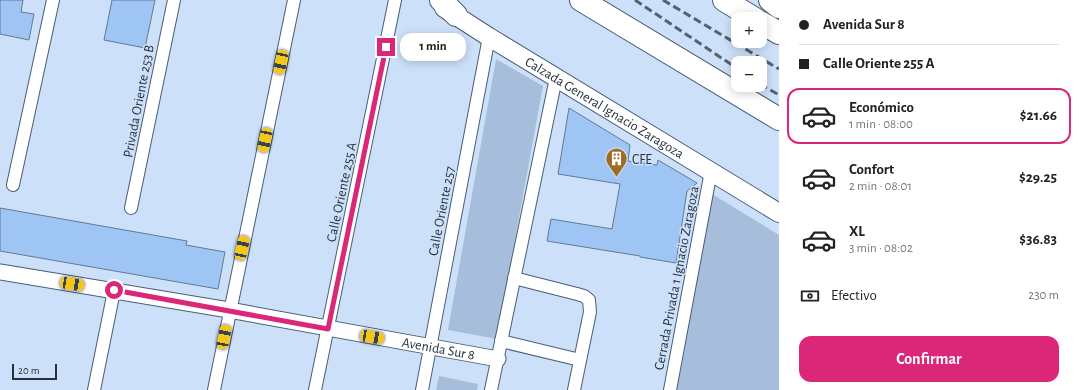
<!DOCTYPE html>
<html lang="es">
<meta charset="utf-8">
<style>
body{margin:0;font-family:"Alegreya Sans",sans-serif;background:#f6f6f6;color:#222;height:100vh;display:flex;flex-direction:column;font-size:15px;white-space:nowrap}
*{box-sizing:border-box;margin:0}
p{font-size:13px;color:#767676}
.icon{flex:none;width:22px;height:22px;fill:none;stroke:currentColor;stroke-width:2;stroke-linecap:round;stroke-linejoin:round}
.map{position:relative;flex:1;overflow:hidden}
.sheet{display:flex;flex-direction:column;background:#fff;width:300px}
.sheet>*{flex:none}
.hud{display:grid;align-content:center;height:88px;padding:0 20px;background:#fff}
.controls{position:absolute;left:731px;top:12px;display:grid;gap:8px}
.controls a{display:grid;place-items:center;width:36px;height:36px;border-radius:8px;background:#fff;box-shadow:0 2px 10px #0003;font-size:20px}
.scale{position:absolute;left:12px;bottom:10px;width:45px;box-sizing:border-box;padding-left:4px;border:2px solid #27303c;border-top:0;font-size:11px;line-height:14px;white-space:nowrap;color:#27303c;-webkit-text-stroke:3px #cde0f9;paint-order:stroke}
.end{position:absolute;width:18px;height:18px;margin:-9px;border:5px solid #db2777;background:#fff;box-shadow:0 0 0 2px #fff}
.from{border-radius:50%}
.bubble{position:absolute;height:28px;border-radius:12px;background:#fff;box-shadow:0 2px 10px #0003;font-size:13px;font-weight:700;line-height:28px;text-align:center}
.car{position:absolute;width:12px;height:24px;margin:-12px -6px;border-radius:5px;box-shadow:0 0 3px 1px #0007;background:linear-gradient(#f5c518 24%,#345 0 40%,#f5c518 0 76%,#345 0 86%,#f5c518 0)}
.hud b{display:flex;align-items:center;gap:14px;height:38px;font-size:15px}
.hud b+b{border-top:1px solid #e0e0e0}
.hud i{width:10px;height:10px;background:#222}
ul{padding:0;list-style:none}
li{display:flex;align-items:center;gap:12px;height:56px;margin:0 8px 6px;padding:0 12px;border:2px solid transparent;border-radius:12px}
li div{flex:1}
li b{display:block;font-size:15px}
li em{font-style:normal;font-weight:700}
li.on{border-color:#db2777}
li>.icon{width:36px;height:36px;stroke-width:1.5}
.pay{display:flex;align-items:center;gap:10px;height:44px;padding:0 20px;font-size:15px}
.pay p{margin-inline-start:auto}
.cta{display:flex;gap:8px;margin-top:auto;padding:8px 20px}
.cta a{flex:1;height:46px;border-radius:12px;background:#db2777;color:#fff;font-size:16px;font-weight:700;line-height:46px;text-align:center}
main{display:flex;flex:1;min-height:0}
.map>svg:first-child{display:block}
.green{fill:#a6bedc}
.building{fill:#9fc5f4;stroke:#637994}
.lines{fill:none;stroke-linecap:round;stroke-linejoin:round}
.minor-casing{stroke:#485d77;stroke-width:14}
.tertiary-casing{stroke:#485d77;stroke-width:17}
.secondary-casing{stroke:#485d77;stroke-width:20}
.motorway-casing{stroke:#485d77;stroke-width:24}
.minor{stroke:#fff;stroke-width:12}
.tertiary{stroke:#fff;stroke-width:15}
.secondary{stroke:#fff;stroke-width:18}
.motorway{stroke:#fff;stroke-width:22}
.rail{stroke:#556170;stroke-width:3;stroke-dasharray:8 4;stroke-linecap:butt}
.route{stroke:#db2777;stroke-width:5}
.labels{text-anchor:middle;stroke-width:3;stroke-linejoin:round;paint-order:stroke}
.street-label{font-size:14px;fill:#27303c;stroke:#cde0f9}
.poi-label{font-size:14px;fill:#27303c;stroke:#cde0f9;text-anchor:start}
</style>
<main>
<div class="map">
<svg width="779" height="390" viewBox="0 0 779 390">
<rect width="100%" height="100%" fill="#cde0f9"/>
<!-- green -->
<g class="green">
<path d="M496 59 543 86 497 339 448 330Z"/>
<path d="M712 194 779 235V390H675Z"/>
<path d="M439 376 478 384 477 390H436Z"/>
</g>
<!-- building -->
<g class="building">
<path d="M0 0H23L21 12 34 14 29 40 0 34Z"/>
<path d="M112 0H155L145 48 104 40Z"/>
<path d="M569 108 630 145 628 161 657 165 658 160 697 183 687 191 676 263 640 257V256L547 241 551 219 612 229 620 184 558 174Z"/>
<path d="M0 208 187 241 186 245 225 252 218 289 0 251Z"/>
</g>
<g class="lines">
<defs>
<g id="minor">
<path d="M13 185 53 0"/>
<path d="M131 208 174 0"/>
<path d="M514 278 577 294 584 296 589 300 590 312 574 390"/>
<path d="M501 341 580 360"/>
<path d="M94 390 114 291"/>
<path d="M214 390 294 0"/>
<path d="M315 390 395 0"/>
<path d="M422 390 489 37"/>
<path d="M491 390 556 78"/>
<path d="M670 390 711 171"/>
</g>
<g id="tertiary">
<path id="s1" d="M0 272 229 310 498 359"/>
</g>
<g id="secondary">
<path id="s2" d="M444 8 489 37 779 213"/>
</g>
<g id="motorway">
<path d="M441 0 456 15"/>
<path d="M581 0 779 119"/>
<path d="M724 0 755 19"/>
<path d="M770 0 779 7"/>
<path d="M760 22 779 33"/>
</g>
</defs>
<!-- minor casing -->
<use href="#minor" class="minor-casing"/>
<!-- tertiary casing -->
<use href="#tertiary" class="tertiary-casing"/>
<!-- secondary casing -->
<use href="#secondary" class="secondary-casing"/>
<!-- motorway casing -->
<use href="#motorway" class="motorway-casing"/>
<!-- minor -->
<use href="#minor" class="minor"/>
<!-- tertiary -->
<use href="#tertiary" class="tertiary"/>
<!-- secondary -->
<use href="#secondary" class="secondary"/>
<!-- motorway -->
<use href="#motorway" class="motorway"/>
<!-- rail -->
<g class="rail">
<path d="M635 0 738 69"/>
<path d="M663 0 779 69"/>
<path d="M760 84 779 95"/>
</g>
</g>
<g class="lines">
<!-- route -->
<path class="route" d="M114 290 328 329 386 47"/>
</g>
<!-- icons -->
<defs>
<symbol id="building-pin" viewBox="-11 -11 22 30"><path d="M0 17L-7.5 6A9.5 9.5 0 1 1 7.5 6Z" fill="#a06b24" stroke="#cde0f9"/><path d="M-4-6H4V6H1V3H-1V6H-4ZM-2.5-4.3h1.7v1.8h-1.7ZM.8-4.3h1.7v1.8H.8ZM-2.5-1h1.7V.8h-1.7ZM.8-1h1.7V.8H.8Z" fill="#fff"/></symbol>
</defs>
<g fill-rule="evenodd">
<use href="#building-pin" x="604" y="146" width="25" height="34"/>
</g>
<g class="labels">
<!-- street labels -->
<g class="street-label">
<text transform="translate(138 101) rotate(-79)" y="5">Privada Oriente 253 B</text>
<text dy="5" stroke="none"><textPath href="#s2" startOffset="189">Calzada General Ignacio Zaragoza</textPath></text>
<text transform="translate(341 192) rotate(-78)" y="5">Calle Oriente 255 A</text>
<text transform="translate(441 211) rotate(-79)" y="5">Calle Oriente 257</text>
<text transform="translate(676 278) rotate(-79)" y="5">Cerrada Privada 1 Ignacio Zaragoza</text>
<text dy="5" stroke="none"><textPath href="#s1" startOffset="445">Avenida Sur 8</textPath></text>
</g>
<!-- poi labels -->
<g class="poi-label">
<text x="632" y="164">CFE</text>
</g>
</g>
</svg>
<div class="controls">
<a>+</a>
<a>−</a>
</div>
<div class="scale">20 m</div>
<i class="end from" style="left:114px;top:290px"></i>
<i class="end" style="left:386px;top:47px"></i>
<div class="bubble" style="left:400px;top:33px;width:66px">1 min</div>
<i class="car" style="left:281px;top:62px;rotate:192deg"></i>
<i class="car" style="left:265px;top:140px;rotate:192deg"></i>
<i class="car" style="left:242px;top:248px;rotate:12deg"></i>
<i class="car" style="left:72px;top:284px;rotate:99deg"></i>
<i class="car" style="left:224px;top:337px;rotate:11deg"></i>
<i class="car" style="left:372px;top:337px;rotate:100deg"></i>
</div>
<section class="sheet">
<div class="hud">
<b><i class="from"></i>Avenida Sur 8</b>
<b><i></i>Calle Oriente 255 A</b>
</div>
<ul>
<li class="on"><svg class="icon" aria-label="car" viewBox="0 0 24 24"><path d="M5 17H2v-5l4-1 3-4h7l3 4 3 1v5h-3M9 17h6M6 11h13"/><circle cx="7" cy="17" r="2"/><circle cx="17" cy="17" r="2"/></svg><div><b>Económico</b><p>1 min · 08:00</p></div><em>$21.66</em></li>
<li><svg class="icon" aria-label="car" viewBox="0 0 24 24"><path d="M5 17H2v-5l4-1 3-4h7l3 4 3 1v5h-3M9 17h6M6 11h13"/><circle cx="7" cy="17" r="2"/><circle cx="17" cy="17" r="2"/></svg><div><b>Confort</b><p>2 min · 08:01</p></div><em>$29.25</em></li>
<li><svg class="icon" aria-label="car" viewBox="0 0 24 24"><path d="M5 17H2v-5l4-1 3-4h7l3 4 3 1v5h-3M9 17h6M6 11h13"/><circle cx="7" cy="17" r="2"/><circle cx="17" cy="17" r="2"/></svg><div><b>XL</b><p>3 min · 08:02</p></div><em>$36.83</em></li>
</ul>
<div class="pay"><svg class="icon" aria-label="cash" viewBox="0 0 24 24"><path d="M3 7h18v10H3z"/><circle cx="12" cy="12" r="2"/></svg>Efectivo<p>230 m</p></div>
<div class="cta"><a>Confirmar</a></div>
</section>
</main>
